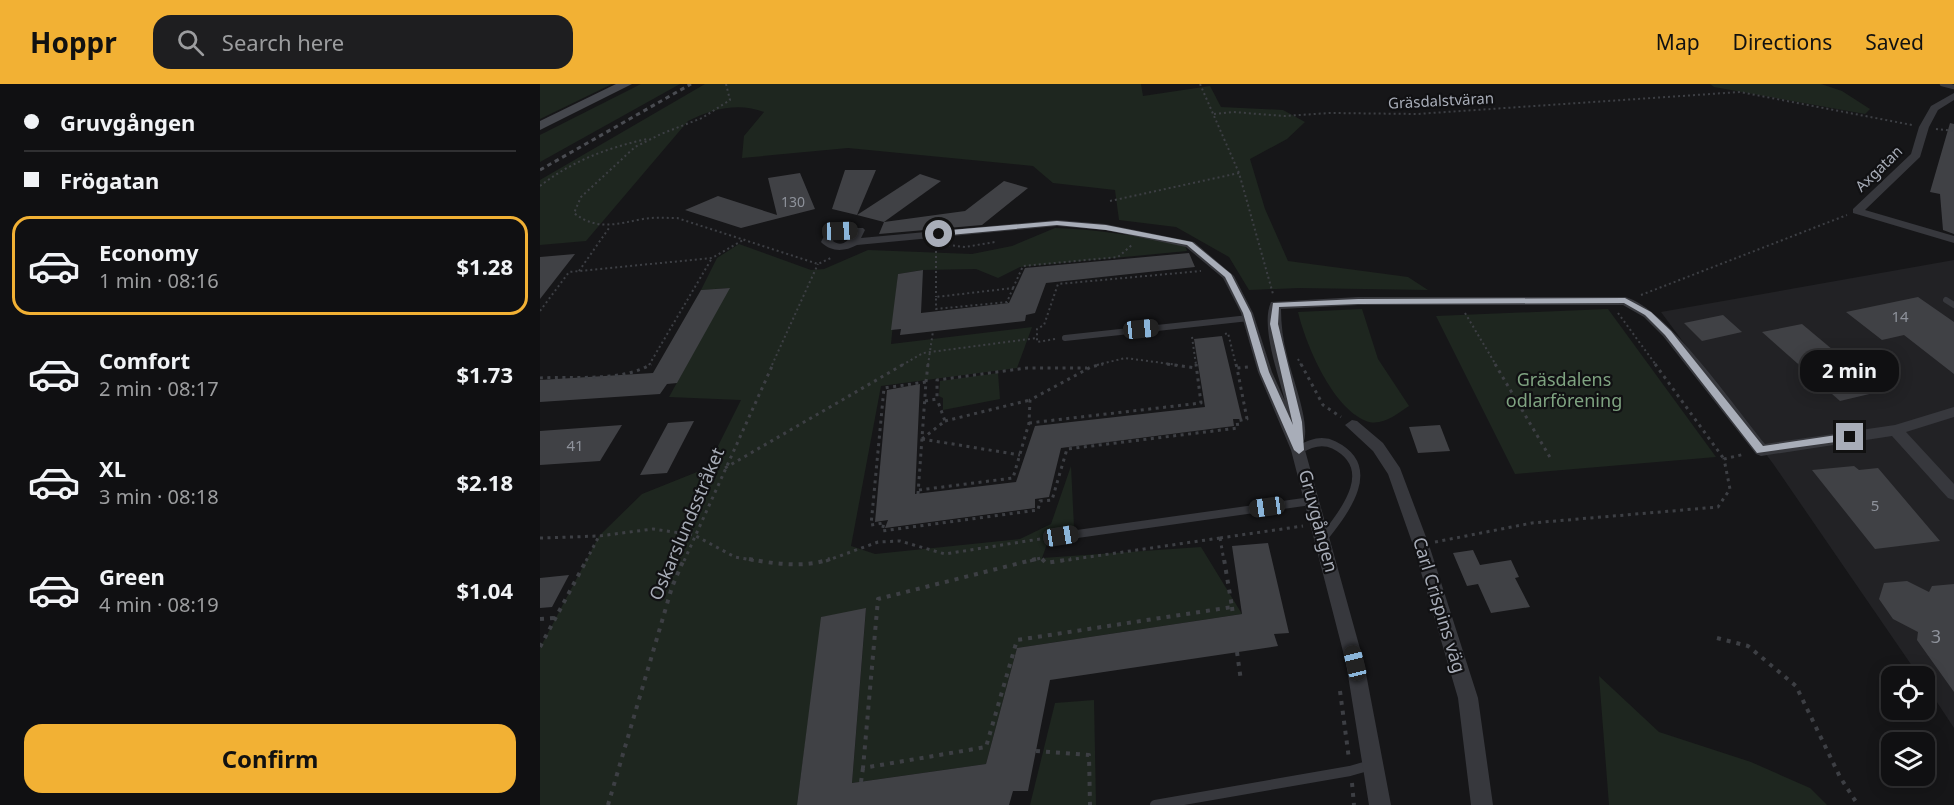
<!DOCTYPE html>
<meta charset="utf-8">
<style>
body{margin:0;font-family:"Noto Sans",sans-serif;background:#1e1e20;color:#f1f3f6;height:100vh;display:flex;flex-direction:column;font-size:22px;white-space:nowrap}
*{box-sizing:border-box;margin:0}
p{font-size:20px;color:#9c9d9f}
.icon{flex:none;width:33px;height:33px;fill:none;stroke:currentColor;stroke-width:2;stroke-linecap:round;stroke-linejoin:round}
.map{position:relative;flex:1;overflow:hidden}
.sheet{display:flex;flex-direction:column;background:#101012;width:540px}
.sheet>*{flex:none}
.banner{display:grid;align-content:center;height:132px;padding:0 24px;background:#101012}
.tools{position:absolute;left:1341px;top:582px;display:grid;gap:12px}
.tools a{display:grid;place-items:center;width:54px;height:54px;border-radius:12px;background:#101012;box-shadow:0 3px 15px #0003,0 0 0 2px #303032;font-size:30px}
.end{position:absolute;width:27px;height:27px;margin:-14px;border:8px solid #a8adb8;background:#111;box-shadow:0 0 0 3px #111}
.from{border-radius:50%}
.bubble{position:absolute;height:42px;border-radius:18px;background:#101012;box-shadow:0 3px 15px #0003,0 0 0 2px #303032;font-size:20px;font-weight:700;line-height:42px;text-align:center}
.car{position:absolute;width:18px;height:36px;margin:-18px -9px;border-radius:8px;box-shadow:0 0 4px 2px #0007;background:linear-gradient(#222 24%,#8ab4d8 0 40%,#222 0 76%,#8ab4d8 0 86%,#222 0)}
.banner b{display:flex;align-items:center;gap:21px;height:57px;font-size:22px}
.banner b+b{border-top:2px solid #303032}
.banner i{width:15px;height:15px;background:#f1f3f6}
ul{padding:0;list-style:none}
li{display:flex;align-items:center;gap:18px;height:99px;margin:0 12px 9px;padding:0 12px;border:3px solid transparent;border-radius:18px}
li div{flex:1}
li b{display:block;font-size:22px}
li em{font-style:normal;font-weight:700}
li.active{border-color:#f2b134}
li>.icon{width:54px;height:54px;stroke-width:1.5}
.button{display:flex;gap:12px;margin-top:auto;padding:12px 24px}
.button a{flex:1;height:69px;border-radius:18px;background:#f2b134;color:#111;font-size:24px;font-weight:700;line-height:69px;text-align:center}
header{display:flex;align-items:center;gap:36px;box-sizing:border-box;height:84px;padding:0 30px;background:#f2b134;color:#111}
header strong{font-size:28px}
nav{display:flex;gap:33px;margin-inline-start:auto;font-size:21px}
.search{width:420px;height:54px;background:#1e1e20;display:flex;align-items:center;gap:15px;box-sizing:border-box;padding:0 21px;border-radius:18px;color:#9c9d9f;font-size:22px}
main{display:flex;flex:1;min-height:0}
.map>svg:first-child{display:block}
.built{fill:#222225}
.green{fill:#1e261f}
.building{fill:#404145}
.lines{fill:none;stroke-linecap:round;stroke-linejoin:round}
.path-far2{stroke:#3d3f44;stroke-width:2;stroke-dasharray:2 3;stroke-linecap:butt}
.path-far1{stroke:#3d3f44;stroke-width:3;stroke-dasharray:3 4.5;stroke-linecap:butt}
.path{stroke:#3d3f44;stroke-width:4;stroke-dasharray:4 6;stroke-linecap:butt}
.lane-far3{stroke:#37383d;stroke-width:4.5}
.lane-far2{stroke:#37383d;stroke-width:6}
.lane-far1{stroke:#37383d;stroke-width:8}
.lane{stroke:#37383d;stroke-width:10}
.street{fill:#37383d;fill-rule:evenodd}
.secondary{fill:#45474d;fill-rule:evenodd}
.rail{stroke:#4a4c52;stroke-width:3;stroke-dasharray:4.5 4;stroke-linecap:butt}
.route{fill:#a8adb8}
.labels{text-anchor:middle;stroke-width:4.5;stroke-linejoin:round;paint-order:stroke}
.far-number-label{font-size:14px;fill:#8e929b}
.far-street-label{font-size:15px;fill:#a8adb8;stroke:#111113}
.number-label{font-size:15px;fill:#8e929b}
.park-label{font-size:18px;fill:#7fa381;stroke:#111113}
.street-label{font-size:18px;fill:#a8adb8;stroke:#111113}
.near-number-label{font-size:18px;fill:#8e929b}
</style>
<header>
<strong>Hoppr</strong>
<div class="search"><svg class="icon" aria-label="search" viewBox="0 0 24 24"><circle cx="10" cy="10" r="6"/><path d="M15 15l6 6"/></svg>Search here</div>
<nav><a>Map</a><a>Directions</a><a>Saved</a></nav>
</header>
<main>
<section class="sheet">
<div class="banner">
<b><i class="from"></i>Gruvgången</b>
<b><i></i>Frögatan</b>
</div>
<ul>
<li class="active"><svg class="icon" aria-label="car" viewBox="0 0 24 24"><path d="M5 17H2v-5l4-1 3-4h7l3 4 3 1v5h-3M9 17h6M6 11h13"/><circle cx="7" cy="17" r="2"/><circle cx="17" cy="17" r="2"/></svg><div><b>Economy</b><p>1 min · 08:16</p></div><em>$1.28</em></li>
<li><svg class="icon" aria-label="car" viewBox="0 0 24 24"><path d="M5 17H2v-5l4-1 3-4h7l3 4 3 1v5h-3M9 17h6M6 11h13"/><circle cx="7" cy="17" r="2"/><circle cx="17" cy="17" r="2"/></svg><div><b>Comfort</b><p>2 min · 08:17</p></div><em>$1.73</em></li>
<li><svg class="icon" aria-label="car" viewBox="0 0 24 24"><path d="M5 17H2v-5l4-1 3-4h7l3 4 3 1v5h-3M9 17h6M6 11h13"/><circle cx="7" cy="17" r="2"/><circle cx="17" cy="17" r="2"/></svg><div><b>XL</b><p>3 min · 08:18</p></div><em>$2.18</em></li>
<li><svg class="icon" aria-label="car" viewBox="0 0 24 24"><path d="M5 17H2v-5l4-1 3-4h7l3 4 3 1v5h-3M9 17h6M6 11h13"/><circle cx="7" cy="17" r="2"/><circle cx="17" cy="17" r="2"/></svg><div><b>Green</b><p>4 min · 08:19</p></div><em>$1.04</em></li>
</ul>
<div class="button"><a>Confirm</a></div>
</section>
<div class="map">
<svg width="1414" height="721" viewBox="0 0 1414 721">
<rect width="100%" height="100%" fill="#161618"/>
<!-- built -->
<path class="built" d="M1414 176V644L1385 600 1384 592H1379L1234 381 1121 228Z"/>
<!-- green -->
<g class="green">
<path d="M0 0H72L0 35Z"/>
<path d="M101 0H140L0 78V51Z"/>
<path d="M165 0H601L603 12 670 2 681 23 743 26 765 38 747 55 710 75 725 125 748 177 868 193 888 206 759 204 709 206 689 173 636 143 579 136 575 106 513 99 493 82 308 64 202 74 204 52 224 28C199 18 171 25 148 37L46 157 0 161V96Z"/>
<path d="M1170 0H1281L1302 7 1330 25 1325 30 1174 3Z"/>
<path d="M515 144C559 145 601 153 645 161L647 167 480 183 458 194 436 185 383 186 358 190 351 260 492 243 477 284 341 302 311 462 335 470 480 455 511 440 531 382 534 443 511 449 502 474 661 463 702 530 477 564 446 680 312 699 326 525 282 533 257 721H0V564L59 452 102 410 167 384 201 316 129 313 189 204 161 206 177 174 199 160 271 186 284 185 328 166 432 170 472 162Z"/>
<path d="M822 225 838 275 869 322C857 330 842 343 826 337 792 323 766 261 758 228Z"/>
<path d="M1068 225 1176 373 975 390 896 232Z"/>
<path d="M458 289 460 315 403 326V314L399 312 400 297Z"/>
<path d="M1059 592 1119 648 1211 678 1270 704 1287 721H1069Z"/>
<path d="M554 616 556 721H490L515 619Z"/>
</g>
<!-- building -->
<g class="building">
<path d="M1410 39 1414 40V150L1403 146 1400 110 1390 108Z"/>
<path d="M305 86H336L317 131 292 125Z"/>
<path d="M260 89 275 125 201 144 145 126 178 112 237 131 228 94Z"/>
<path d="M380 90 401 97 344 138 317 131Z"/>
<path d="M464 97 488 104 442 141 339 150 344 138 425 127Z"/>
<path d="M649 169 655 183 506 199 495 229 486 231 485 237 360 251 361 245 351 246 358 190 383 186 381 229 469 219 485 184Z"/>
<path d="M35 170 0 215V173Z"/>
<path d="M190 204 137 299 127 300 120 310 0 318V296L113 289 161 206Z"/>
<path d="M1378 213 1414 238V290L1364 251 1342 256 1306 228Z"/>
<path d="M1183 231 1202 248 1162 257 1144 239Z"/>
<path d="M1262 240 1342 307 1300 317 1222 248Z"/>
<path d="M682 252 702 335H693L694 342 521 364 509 413 495 415V424L345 444 348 436 335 438 347 306 380 300 375 410 476 398 495 342 665 323 654 255Z"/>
<path d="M154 337 127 389 100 391 128 339Z"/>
<path d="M82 341 60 377 0 381V347Z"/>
<path d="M900 341 910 367 878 369 869 343Z"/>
<path d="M1314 382 1319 386 1338 384 1400 457 1335 465 1272 386Z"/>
<path d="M728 459 749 549 734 550 738 562 510 596 488 707H473L469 721H257L281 533 326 524 312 699 446 680 477 564 702 530 692 462Z"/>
<path d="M933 466 940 481 971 476 979 493 975 494 990 523 951 529 938 500 927 502 913 469Z"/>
<path d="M29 491 12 523 0 524V494Z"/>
<path d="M1367 497 1389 508 1392 502 1414 500V608L1377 556 1378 548 1353 535 1339 515 1344 499Z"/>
</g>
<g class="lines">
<!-- path-far2 -->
<g class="path-far2">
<path d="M186 0 190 16 162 34 121 50 95 63 41 113 34 129C57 147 76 140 103 135 114 133 125 134 137 134L278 180 293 173"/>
<path d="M660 0 699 89 733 210"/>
<path d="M674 30 693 28 744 32 790 29 877 30 1200 8 1372 41"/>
<path d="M1396 45 1414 47"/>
<path d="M0 102C32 77 67 64 107 55"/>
<path d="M570 117 699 89"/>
<path d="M408 161 425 163 455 158"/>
<path d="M396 162V213"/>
<path d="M39 187 69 144"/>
<path d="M473 204 467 218 396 225V213Z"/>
<path d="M473 204 483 182 578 173 593 160"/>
<path d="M1101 211 1307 131"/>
<path d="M0 227 29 188 172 174 205 155"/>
<path d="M925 229 956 281"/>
<path d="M1078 229 1116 281"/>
<path d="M685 250 688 249 696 281"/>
<path d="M652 253 656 281"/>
<path d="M515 255 497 258V245L504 241 518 200 661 187"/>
<path d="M758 275 761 281"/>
<path d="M109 281 172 174"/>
<path d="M232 281 278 180"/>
<path d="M362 281 383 269 497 254"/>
<path d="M388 281 393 247"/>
<path d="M557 281 585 274 638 281"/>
</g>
<!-- path-far1 -->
<g class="path-far1">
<path d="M627 280 656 284"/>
<path d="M696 280 697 284"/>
<path d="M761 280 783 321 801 333"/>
<path d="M955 280 1011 375"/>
<path d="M1115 280 1184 375"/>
<path d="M0 294C32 292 84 298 111 280"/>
<path d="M386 298 388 280"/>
<path d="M385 317 397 315V296L487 284H547"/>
<path d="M405 337 490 316"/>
<path d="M489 339 661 319 656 280"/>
<path d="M382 355 480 371"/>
<path d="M382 355 405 337 397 315"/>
<path d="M185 384 364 280"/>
<path d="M379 406 473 394 489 339 490 316 551 283 563 280"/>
<path d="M378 410 386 298 344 304 331 441 344 439 342 447 498 426 500 417 512 416 527 365 698 344 697 337 707 335 697 284 709 283"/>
<path d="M0 454 59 452 113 445 154 451 195 473 217 477"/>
<path d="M680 454 684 477"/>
<path d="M680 454 763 442"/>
<path d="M895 458 992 439 1178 423 1190 405 1184 375 1205 370"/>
<path d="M46 477 59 452"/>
<path d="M144 477 233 280"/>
<path d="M286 477 338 458 360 457 405 470 506 454"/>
<path d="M490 477 501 474 504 477"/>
<path d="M521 477 680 454"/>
</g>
<!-- path -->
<g class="path">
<path d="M209 475C234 480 265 484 290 475"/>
<path d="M496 475 338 515 323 684 446 663 477 556 692 523 684 475"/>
<path d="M502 475 506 479 531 475"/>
<path d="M692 523 693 532"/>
<path d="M0 535 15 534"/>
<path d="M1177 554 1208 562 1256 602 1300 693 1318 721"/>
<path d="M0 563 47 475"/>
<path d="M697 568 701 597"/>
<path d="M800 607 809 675"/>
<path d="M496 667 549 671 550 721"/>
<path d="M321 698 323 684"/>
<path d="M812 699 814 721"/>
<path d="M68 721 132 503 144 475"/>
</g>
<!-- lane-far3 -->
<path class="lane-far3" d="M1402 0 1414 3"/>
<!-- lane-far2 -->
<g class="lane-far2">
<path d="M1406 216 1414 221"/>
<path d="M525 254 709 234"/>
</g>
<!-- lane-far1 -->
<g class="lane-far1">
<path d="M759 366C770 359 782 355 794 361 840 384 804 428 783 455"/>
<path d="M516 453 771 417"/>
</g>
<!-- lane -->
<path class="lane" d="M615 721 810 687 831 681"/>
<!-- street -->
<g class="street">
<path d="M1414 9V16L1398 26 1389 43 1380 73 1325 126 1414 152V159L1313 129V125L1371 70 1379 43 1391 22Z"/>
<path d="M517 136 565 140 654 158 694 192 713 229 732 288 745 317C739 292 720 242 731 218L818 213H1085C1127 224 1195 324 1225 360L1355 341 1414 323V333L1366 348 1414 400V416L1408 414 1352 352 1221 372 1216 370 1123 252 1104 233 1083 221H818L741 225C741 241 743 256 747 271 751 291 772 342 763 359L824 579 851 721H829L806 579 751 366 718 288 701 229 683 194 646 163 565 146 517 142 317 161C304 168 291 168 281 158L285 150 300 144H323L325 146 321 154ZM302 150H312C308 158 301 163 293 157L294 154Z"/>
<path d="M812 336 817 337 843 359 860 384 889 461 938 614 953 721H931L918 614 873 461 848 390 833 367 805 341Z"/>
</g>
<!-- secondary -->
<path class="secondary" d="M76 0H92L0 46V37Z"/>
<!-- rail -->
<path class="rail" d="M0 86 151 0"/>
</g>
<!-- route -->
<path class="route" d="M517 137 566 141 652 158 691 190 711 229 729 288 753 341 730 240 733 219 818 215 1085 214 1111 228 1131 247 1223 362 1310 349 1315 353 1310 356 1217 369 1125 251 1105 231 1084 219 818 220 739 223 738 240 762 338 764 366 759 370 754 366 720 288 703 229 685 193 647 161 566 146 517 141 399 152 395 150 399 147Z"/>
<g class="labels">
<!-- far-number labels -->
<g class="far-number-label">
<text x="253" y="123">130</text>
</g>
<!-- far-street labels -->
<g class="far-street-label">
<text transform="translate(901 17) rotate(-3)" y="5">Gräsdalstväran</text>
<text transform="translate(1339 85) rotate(-44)" y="5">Axgatan</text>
</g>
<!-- number labels -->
<g class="number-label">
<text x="1360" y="238">14</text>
<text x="35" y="367">41</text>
<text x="1335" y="427">5</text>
</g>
<!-- park labels -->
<g class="park-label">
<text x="1024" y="302">Gräsdalens<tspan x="1024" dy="21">odlarförening</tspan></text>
</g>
<!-- street labels -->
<g class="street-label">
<text transform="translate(778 437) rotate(75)" y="6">Gruvgången</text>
<text transform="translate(147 440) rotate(-67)" y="6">Oskarslundsstråket</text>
<text transform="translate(899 521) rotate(73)" y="6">Carl Crispins väg</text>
</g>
<!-- near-number labels -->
<g class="near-number-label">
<text x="1396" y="559">3</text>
</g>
</g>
</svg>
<div class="tools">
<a><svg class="icon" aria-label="locate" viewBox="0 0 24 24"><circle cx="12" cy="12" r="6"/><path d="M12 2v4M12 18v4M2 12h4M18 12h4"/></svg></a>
<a><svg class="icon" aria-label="layers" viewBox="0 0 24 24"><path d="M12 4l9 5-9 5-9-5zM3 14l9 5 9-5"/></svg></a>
</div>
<i class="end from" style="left:399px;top:150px"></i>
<i class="end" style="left:1310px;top:353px"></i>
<div class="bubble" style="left:1260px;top:266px;width:99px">2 min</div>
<i class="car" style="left:300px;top:147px;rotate:88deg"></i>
<i class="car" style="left:601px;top:245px;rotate:84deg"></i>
<i class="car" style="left:727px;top:423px;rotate:262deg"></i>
<i class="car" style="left:521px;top:452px;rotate:81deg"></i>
<i class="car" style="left:815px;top:579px;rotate:346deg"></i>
</div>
</main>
